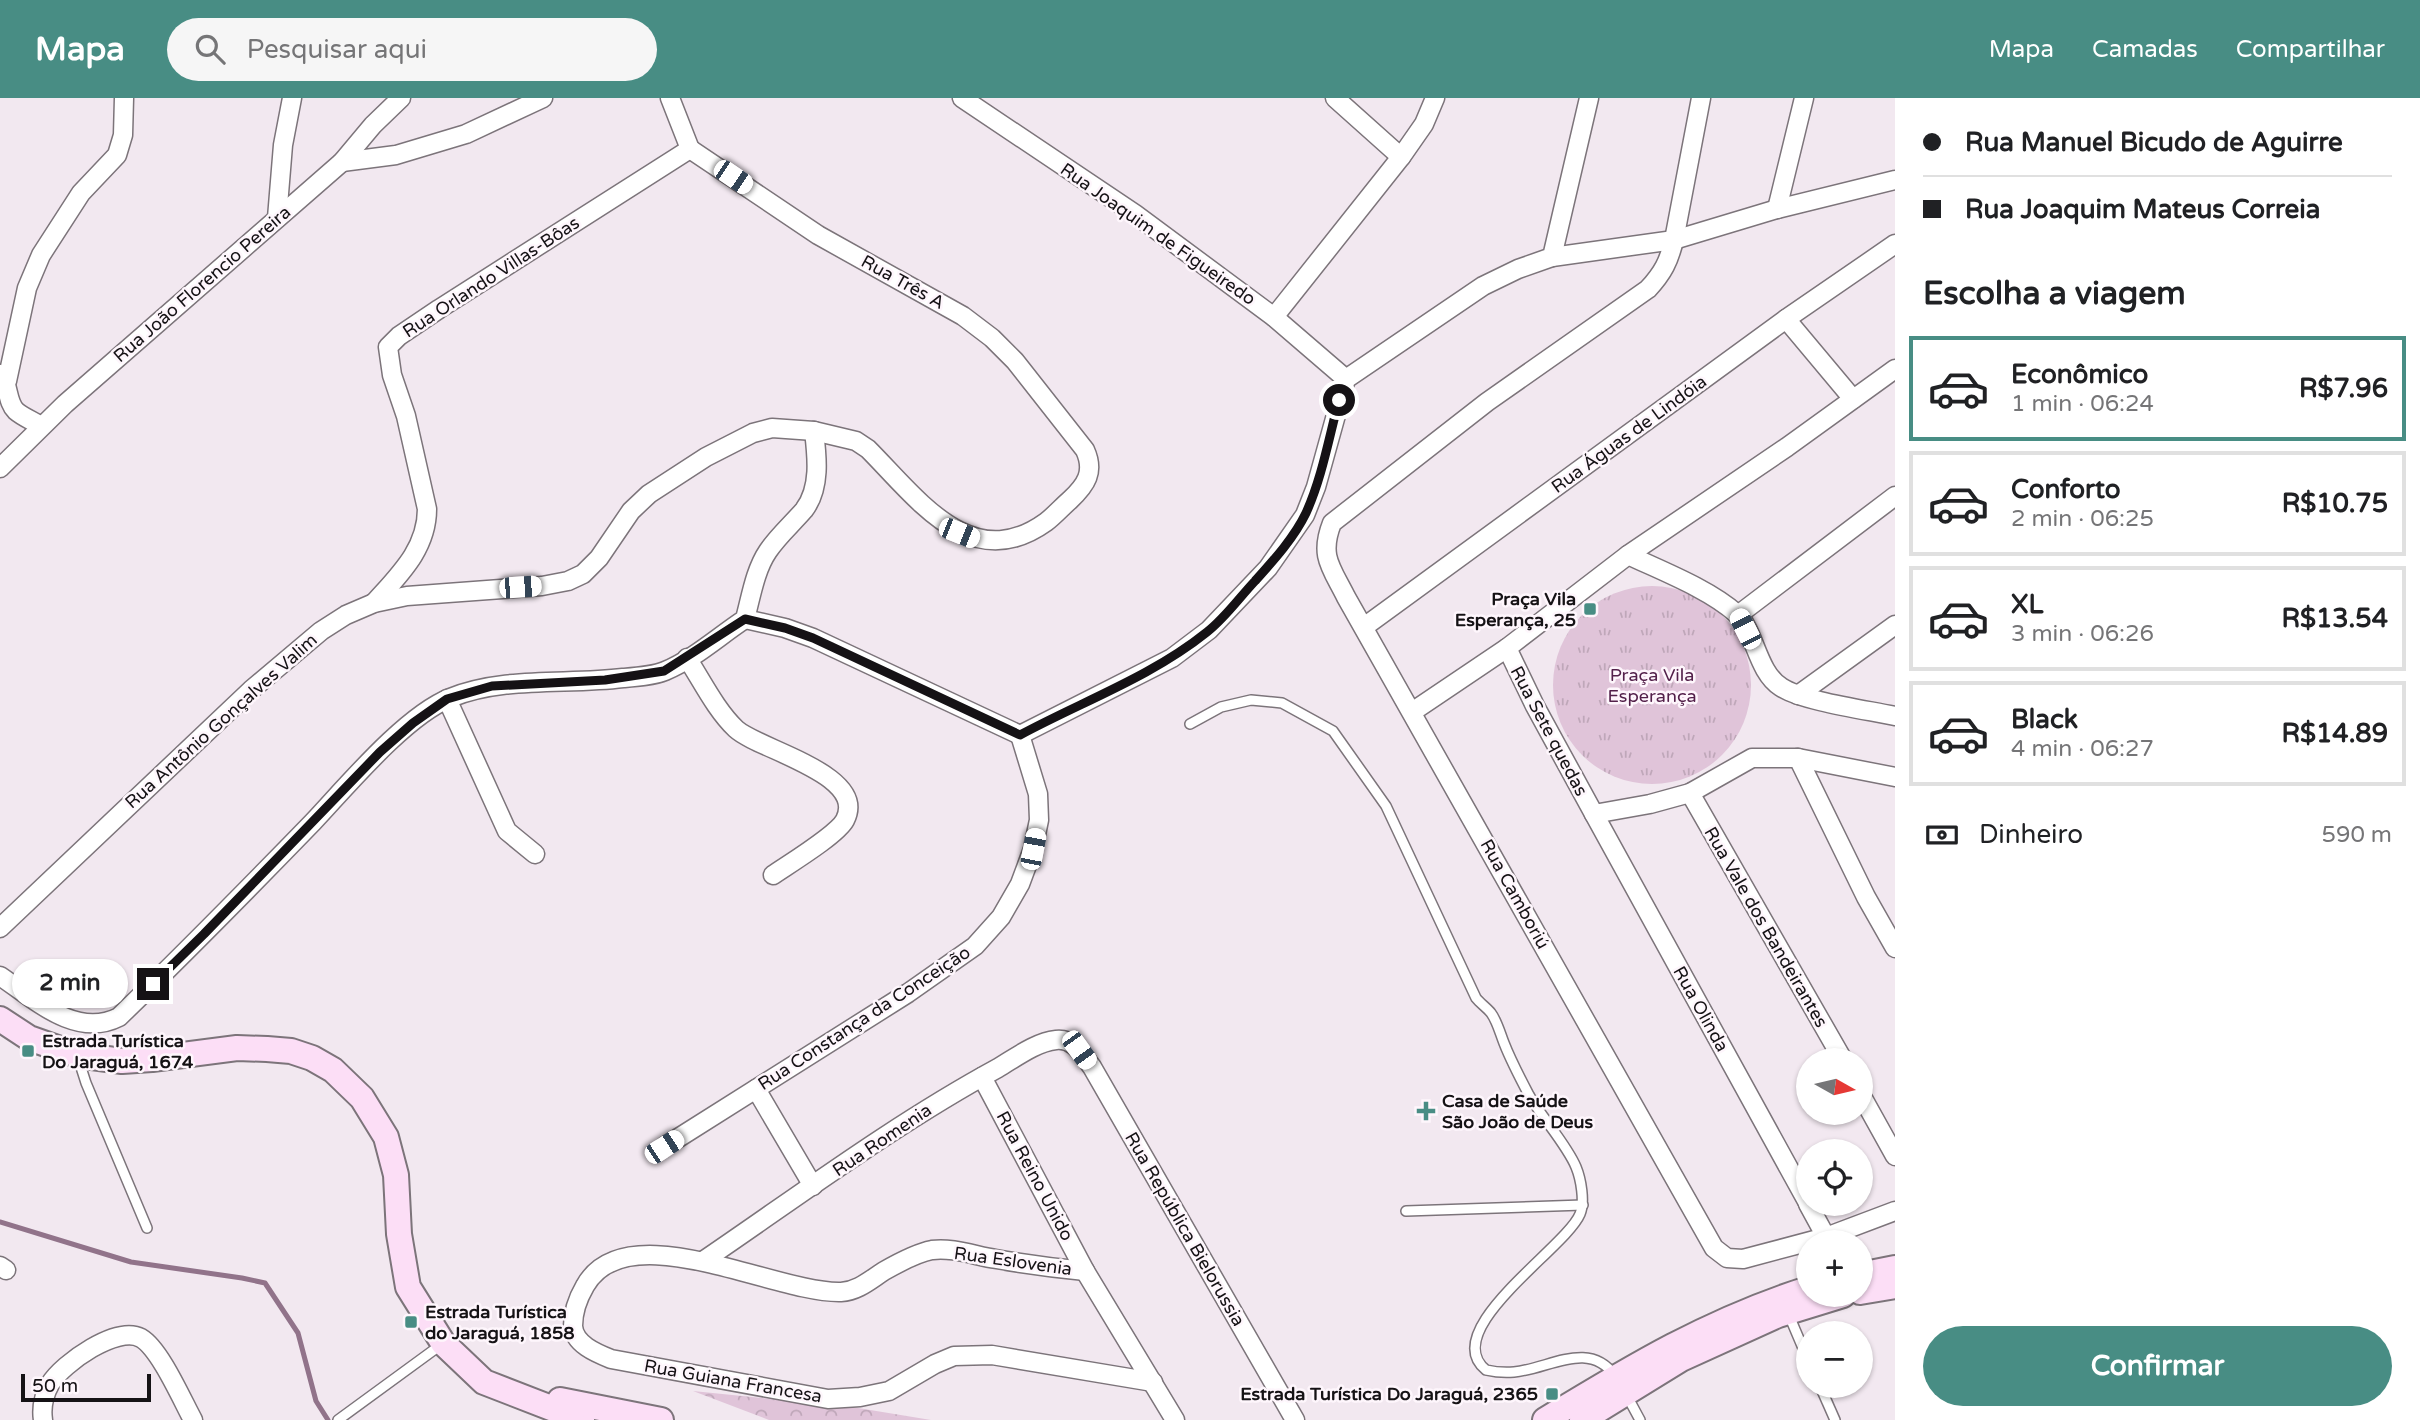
<!DOCTYPE html>
<html lang="pt">
<meta charset="utf-8">
<style>
body{margin:0;font-family:"Varela Round",sans-serif;background:#f6f6f6;color:#202124;height:100vh;display:flex;flex-direction:column;font-size:26px;white-space:nowrap}
*{box-sizing:border-box;margin:0}
p{font-size:23px;color:#757577}
.icon{flex:none;width:38px;height:38px;fill:none;stroke:currentColor;stroke-width:2;stroke-linecap:round;stroke-linejoin:round}
.map{position:relative;flex:1;overflow:hidden}
.sheet{display:flex;flex-direction:column;background:#fff;width:525px}
.sheet>*{flex:none}
.hud{display:grid;align-content:center;height:154px;padding:0 28px;background:#fff}
.needle{width:46px;rotate:98deg}
.fabs{position:absolute;left:1796px;top:950px;display:grid;gap:14px}
.fabs a{display:grid;place-items:center;width:77px;height:77px;border-radius:50%;background:#fff;box-shadow:0 2px 5px #0004;font-size:35px}
.scale{position:absolute;left:21px;bottom:18px;width:130px;box-sizing:border-box;padding-left:7px;border:4px solid #151215;border-top:0;font-size:19px;line-height:24px;white-space:nowrap;color:#151215;-webkit-text-stroke:5px #fef6fc;paint-order:stroke}
.end{position:absolute;width:32px;height:32px;margin:-16px;border:9px solid #151215;background:#fff;box-shadow:0 0 0 4px #fff}
.from{border-radius:50%}
.bubble{position:absolute;height:49px;border-radius:24px;background:#fff;box-shadow:0 2px 5px #0004;font-size:23px;font-weight:700;line-height:49px;text-align:center}
.car{position:absolute;width:21px;height:42px;margin:-21px -10px;border-radius:9px;box-shadow:0 0 5px 2px #0007;background:linear-gradient(#fff 24%,#345 0 40%,#fff 0 76%,#345 0 86%,#fff 0)}
.hud b{display:flex;align-items:center;gap:24px;height:66px;font-size:26px}
.hud b+b{border-top:2px solid #e0e0e0}
.hud i{width:18px;height:18px;background:#202124}
ul{padding:0;list-style:none}
li{display:flex;align-items:center;gap:21px;height:105px;margin:0 14px 10px;padding:0 14px;border:4px solid #e0e0e0;border-radius:0px}
li div{flex:1}
li b{display:block;font-size:26px}
li em{font-style:normal;font-weight:700}
li.selected{border-color:#488d84}
li>.icon{width:63px;height:63px;stroke-width:1.5}
h2{padding:0 28px;font-size:32px;line-height:84px}
.pay{display:flex;align-items:center;gap:18px;height:77px;padding:0 28px;font-size:26px}
.pay p{margin-inline-start:auto}
.button{display:flex;gap:14px;margin-top:auto;padding:14px 28px}
.button a{flex:1;height:80px;border-radius:42px;background:#488d84;color:#fff;font-size:28px;font-weight:700;line-height:80px;text-align:center}
header{display:flex;align-items:center;gap:42px;box-sizing:border-box;height:98px;padding:0 35px;background:#488d84;color:#fff}
header strong{font-size:33px}
nav{display:flex;gap:38px;margin-inline-start:auto;font-size:24px}
.search{width:490px;height:63px;background:#f6f6f6;display:flex;align-items:center;gap:18px;box-sizing:border-box;padding:0 24px;border-radius:38px;color:#757577;font-size:26px}
main{display:flex;flex:1;min-height:0}
.map>svg:first-child{display:block}
.forest{fill:url(#forest-crowns)}
.park{fill:url(#park-tufts)}
.lines{fill:none;stroke-linecap:round;stroke-linejoin:round}
.stream{stroke:#91738a;stroke-width:5}
.lane-casing{stroke:#7c747a;stroke-width:12}
.street-casing{stroke:#7c747a;stroke-width:21}
.secondary-casing{stroke:#7c747a;stroke-width:28}
.lane{stroke:#fff;stroke-width:9}
.street{stroke:#fff;stroke-width:18}
.secondary{stroke:#fcdef6;stroke-width:24}
.route{stroke:#151215;stroke-width:9}
.poi-dot{fill:#488d84;stroke:#fef6fc;stroke-width:2.5}
.labels{text-anchor:middle;stroke-width:5;stroke-linejoin:round;paint-order:stroke}
.street-label{font-size:18px;fill:#151215;stroke:#fef6fc}
.poi-label{font-size:18px;font-weight:bold;fill:#151215;stroke:#fef6fc;text-anchor:start}
.park-label{font-size:18px;fill:#53204a;stroke:#fef6fc}
</style>
<header>
<strong>Mapa</strong>
<div class="search"><svg class="icon" aria-label="search" viewBox="0 0 24 24"><circle cx="10" cy="10" r="6"/><path d="M15 15l6 6"/></svg>Pesquisar aqui</div>
<nav><a>Mapa</a><a>Camadas</a><a>Compartilhar</a></nav>
</header>
<main>
<div class="map">
<svg width="1895" height="1322" viewBox="0 0 1895 1322">
<defs>
<pattern id="forest-crowns" width="20" height="18" patternUnits="userSpaceOnUse" patternTransform="scale(1.75)"><rect width="20" height="18" fill="#e0c4d9"/><path d="M2 6a3 3 0 1 1 6 0M12 15a3 3 0 1 1 6 0" fill="none" stroke="#bfa7b9"/></pattern>
<pattern id="park-tufts" width="24" height="20" patternUnits="userSpaceOnUse" patternTransform="scale(1.75)"><rect width="24" height="20" fill="#e0c4d9"/><path d="M3 7l-1-3M5 7V3M7 7l1-3M15 17l-1-3M17 17v-4M19 17l1-3" fill="none" stroke="#bfa7b9"/></pattern>
</defs>
<rect width="100%" height="100%" fill="#f2e8f0"/>
<!-- forest -->
<path class="forest" d="M693 1293 852 1309 931 1322H769Z"/>
<!-- park -->
<circle class="park" cx="1652" cy="587" r="99"/>
<g class="lines">
<!-- stream -->
<path class="stream" d="M0 1124 131 1164 242 1180 265 1185 298 1235 316 1303 328 1322"/>
<defs>
<g id="lane">
<path d="M1190 626 1221 609 1251 602 1282 605 1333 633 1386 708 1476 900C1480 905 1487 910 1491 915 1497 923 1500 935 1504 945 1511 963 1520 980 1529 997 1542 1020 1567 1047 1576 1069 1581 1081 1585 1104 1580 1116 1566 1150 1437 1232 1486 1272 1495 1274 1504 1275 1514 1274 1549 1271 1589 1241 1615 1278"/>
<path d="M78 960 86 985 147 1130"/>
<path d="M1406 1113 1583 1107"/>
<path d="M1788 1215 1808 1262"/>
<path d="M1820 1288 1835 1322"/>
<path d="M1626 1296 1640 1322"/>
<path d="M338 1322 442 1246"/>
</g>
<g id="street">
<path d="M670 0 690 51"/>
<path d="M962 0 1135 116 1274 219 1346 281"/>
<path d="M1335 0 1401 59"/>
<path d="M1701 0 1674 142C1669 163 1663 175 1648 191L1487 304 1332 425C1319 458 1331 469 1346 499L1714 1150 1727 1160 1743 1161 1826 1139 1895 1113"/>
<path d="M342 64 396 57 466 36 543 0"/>
<path d="M1777 111 1804 0"/>
<path d="M277 120 283 47 292 0"/>
<path d="M1552 159 1674 142 1777 111 1895 82"/>
<path d="M1274 219 1401 59 1424 26 1435 0"/>
<path d="M1786 221 1853 301"/>
<path d="M0 276C10 287 6 303 16 313 23 319 33 323 41 328"/>
<path d="M7 283 27 190 41 157 81 95 117 57 123 37 124 0"/>
<path d="M0 370 65 306 342 64 373 27 401 0"/>
<path d="M1628 457 1787 349 1895 271"/>
<path d="M374 505C399 477 427 451 427 411L406 318 392 277 388 249 399 238 439 211 690 51"/>
<path d="M1738 517 1895 398"/>
<path d="M745 521 785 530 813 540 1020 637"/>
<path d="M1364 529 1786 221 1895 146"/>
<path d="M687 560C702 583 716 612 736 631 759 652 868 676 845 722 837 737 789 766 773 777"/>
<path d="M1798 597 1895 527"/>
<path d="M447 601 507 733 535 756"/>
<path d="M1412 614 1507 550"/>
<path d="M1895 618C1867 612 1802 603 1781 589 1757 574 1755 533 1737 516 1709 491 1662 473 1628 457L1507 550 1535 608 1594 716 1650 706 1690 695 1752 660H1798L1895 679"/>
<path d="M1020 637 1172 560 1209 532 1268 470 1305 417 1316 389 1346 281 1483 188 1518 171 1552 159 1589 0"/>
<path d="M1798 660 1866 799 1895 850"/>
<path d="M1690 695 1843 962"/>
<path d="M1594 716 1808 1105"/>
<path d="M0 830 251 592 321 533 346 517 374 505 407 498 542 488 568 483 583 476 599 460 631 413 649 396 706 359 753 335 772 330 814 333 856 343 868 351C917 400 971 478 1046 424 1054 418 1062 409 1070 402 1086 387 1095 374 1085 352L1015 263 992 240 963 218 818 137 690 51"/>
<path d="M0 878C34 901 76 941 119 919 185 855 249 790 313 724 347 688 405 618 450 600 504 578 567 587 623 580 637 579 653 578 665 573 694 561 719 538 745 521 751 499 755 472 768 453 778 438 792 426 804 412 821 390 817 358 814 333"/>
<path d="M982 979 1085 1173 1175 1322"/>
<path d="M756 991 813 1088"/>
<path d="M1860 995 1895 1058"/>
<path d="M664 1049 908 895 975 848 1001 819 1020 786 1033 751 1039 722 1038 696 1020 637"/>
<path d="M1808 1106 1826 1139"/>
<path d="M703 1163C800 1097 895 1026 998 970 1015 960 1036 944 1056 942 1074 940 1082 956 1092 969L1295 1322"/>
<path d="M0 1168 6 1172"/>
<path d="M1085 1173C1055 1170 1025 1166 996 1161 976 1158 952 1149 932 1152 916 1155 898 1165 884 1173 870 1182 858 1193 841 1194 776 1196 626 1114 585 1188 578 1200 573 1213 573 1228 574 1246 596 1255 611 1261L828 1301 860 1299 889 1293 935 1266 954 1258 992 1257 1153 1284"/>
<path d="M43 1322C41 1309 44 1297 50 1286 63 1265 117 1227 141 1240 160 1251 182 1302 193 1322"/>
</g>
<g id="secondary">
<path d="M0 921 29 940 77 957 122 963 152 961 237 950 267 951 291 953 312 960 333 972 362 1000 386 1039 396 1077 399 1136 408 1189 443 1245 484 1284 582 1322"/>
<path d="M1860 1177 1895 1170"/>
<path d="M1860 1194 1895 1188"/>
<path d="M560 1302 661 1322"/>
<path d="M1545 1322C1632 1269 1710 1222 1808 1191"/>
<path d="M1582 1322 1681 1261 1778 1217 1843 1197"/>
</g>
</defs>
<!-- lane casing -->
<use href="#lane" class="lane-casing"/>
<!-- street casing -->
<use href="#street" class="street-casing"/>
<!-- secondary casing -->
<use href="#secondary" class="secondary-casing"/>
<!-- lane -->
<use href="#lane" class="lane"/>
<!-- street -->
<use href="#street" class="street"/>
<!-- secondary -->
<use href="#secondary" class="secondary"/>
</g>
<g class="lines">
<!-- route -->
<path class="route" d="M153 886 204 836 380 654 413 625 447 601 492 588 605 582 664 573 745 521 785 530 813 540 1020 637C1083 603 1151 579 1207 534 1225 520 1239 500 1255 483 1273 463 1294 440 1306 415 1322 380 1329 339 1339 302"/>
</g>
<!-- markers -->
<g class="poi-dot">
<rect x="1583" y="504" width="14" height="14" rx="3.5"/>
<rect x="21" y="946" width="14" height="14" rx="3.5"/>
<path d="M1422.5 1002.5h7v7h7v7h-7v7h-7v-7h-7v-7h7z"/>
<rect x="404" y="1217" width="14" height="14" rx="3.5"/>
<rect x="1545" y="1289" width="14" height="14" rx="3.5"/>
</g>
<g class="labels">
<!-- street labels -->
<g class="street-label">
<text transform="translate(1158 136) rotate(35)" y="6">Rua Joaquim de Figueiredo</text>
<text transform="translate(491 179) rotate(-33)" y="6">Rua Orlando Villas-Bôas</text>
<text transform="translate(903 184) rotate(29)" y="6">Rua Três A</text>
<text transform="translate(202 186) rotate(-41)" y="6">Rua João Florencio Pereira</text>
<text transform="translate(1629 336) rotate(-36)" y="6">Rua Águas de Lindóia</text>
<text transform="translate(221 623) rotate(-42)" y="6">Rua Antônio Gonçalves Valim</text>
<text transform="translate(1549 633) rotate(62)" y="6">Rua Sete quedas</text>
<text transform="translate(1515 796) rotate(61)" y="6">Rua Camboriú</text>
<text transform="translate(1766 829) rotate(60)" y="6">Rua Vale dos Bandeirantes</text>
<text transform="translate(1701 911) rotate(61)" y="6">Rua Olinda</text>
<text transform="translate(864 920) rotate(-33)" y="6">Rua Constança da Conceição</text>
<text transform="translate(882 1042) rotate(-34)" y="6">Rua Romenia</text>
<text transform="translate(1035 1078) rotate(62)" y="6">Rua Reino Unido</text>
<text transform="translate(1185 1131) rotate(60)" y="6">Rua República Bielorussia</text>
<text transform="translate(1013 1163) rotate(8)" y="6">Rua Eslovenia</text>
<text transform="translate(733 1283) rotate(10)" y="6">Rua Guiana Francesa</text>
</g>
<!-- poi labels -->
<g class="poi-label">
<text x="1576" y="507" text-anchor="end">Praça Vila<tspan x="1576" dy="21">Esperança, 25</tspan></text>
<text x="42" y="949">Estrada Turística<tspan x="42" dy="21">Do Jaraguá, 1674</tspan></text>
<text x="1442" y="1009">Casa de Saúde<tspan x="1442" dy="21">São João de Deus</tspan></text>
<text x="425" y="1220">Estrada Turística<tspan x="425" dy="21">do Jaraguá, 1858</tspan></text>
<text x="1538" y="1302" text-anchor="end">Estrada Turística Do Jaraguá, 2365</text>
</g>
<!-- park labels -->
<g class="park-label">
<text x="1652" y="583">Praça Vila<tspan x="1652" dy="21">Esperança</tspan></text>
</g>
</g>
</svg>
<div class="fabs">
<a><svg class="needle" viewBox="-14 -14 28 28"><path d="M0-13l5 13h-10z" fill="#e53935"/><path d="M0 13l5-13h-10z" fill="#757577"/></svg></a>
<a><svg class="icon" aria-label="locate" viewBox="0 0 24 24"><circle cx="12" cy="12" r="6"/><path d="M12 2v4M12 18v4M2 12h4M18 12h4"/></svg></a>
<a>+</a>
<a>−</a>
</div>
<div class="scale">50 m</div>
<i class="end from" style="left:1339px;top:302px"></i>
<i class="end" style="left:153px;top:886px"></i>
<div class="bubble" style="left:12px;top:861px;width:116px">2 min</div>
<i class="car" style="left:733px;top:79px;rotate:124deg"></i>
<i class="car" style="left:959px;top:435px;rotate:112deg"></i>
<i class="car" style="left:520px;top:489px;rotate:86deg"></i>
<i class="car" style="left:1745px;top:531px;rotate:333deg"></i>
<i class="car" style="left:1033px;top:751px;rotate:11deg"></i>
<i class="car" style="left:1079px;top:952px;rotate:144deg"></i>
<i class="car" style="left:664px;top:1049px;rotate:57deg"></i>
</div>
<section class="sheet">
<div class="hud">
<b><i class="from"></i>Rua Manuel Bicudo de Aguirre</b>
<b><i></i>Rua Joaquim Mateus Correia</b>
</div>
<h2>Escolha a viagem</h2>
<ul>
<li class="selected"><svg class="icon" aria-label="car" viewBox="0 0 24 24"><path d="M5 17H2v-5l4-1 3-4h7l3 4 3 1v5h-3M9 17h6M6 11h13"/><circle cx="7" cy="17" r="2"/><circle cx="17" cy="17" r="2"/></svg><div><b>Econômico</b><p>1 min · 06:24</p></div><em>R$7.96</em></li>
<li><svg class="icon" aria-label="car" viewBox="0 0 24 24"><path d="M5 17H2v-5l4-1 3-4h7l3 4 3 1v5h-3M9 17h6M6 11h13"/><circle cx="7" cy="17" r="2"/><circle cx="17" cy="17" r="2"/></svg><div><b>Conforto</b><p>2 min · 06:25</p></div><em>R$10.75</em></li>
<li><svg class="icon" aria-label="car" viewBox="0 0 24 24"><path d="M5 17H2v-5l4-1 3-4h7l3 4 3 1v5h-3M9 17h6M6 11h13"/><circle cx="7" cy="17" r="2"/><circle cx="17" cy="17" r="2"/></svg><div><b>XL</b><p>3 min · 06:26</p></div><em>R$13.54</em></li>
<li><svg class="icon" aria-label="car" viewBox="0 0 24 24"><path d="M5 17H2v-5l4-1 3-4h7l3 4 3 1v5h-3M9 17h6M6 11h13"/><circle cx="7" cy="17" r="2"/><circle cx="17" cy="17" r="2"/></svg><div><b>Black</b><p>4 min · 06:27</p></div><em>R$14.89</em></li>
</ul>
<div class="pay"><svg class="icon" aria-label="cash" viewBox="0 0 24 24"><path d="M3 7h18v10H3z"/><circle cx="12" cy="12" r="2"/></svg>Dinheiro<p>590 m</p></div>
<div class="button"><a>Confirmar</a></div>
</section>
</main>
